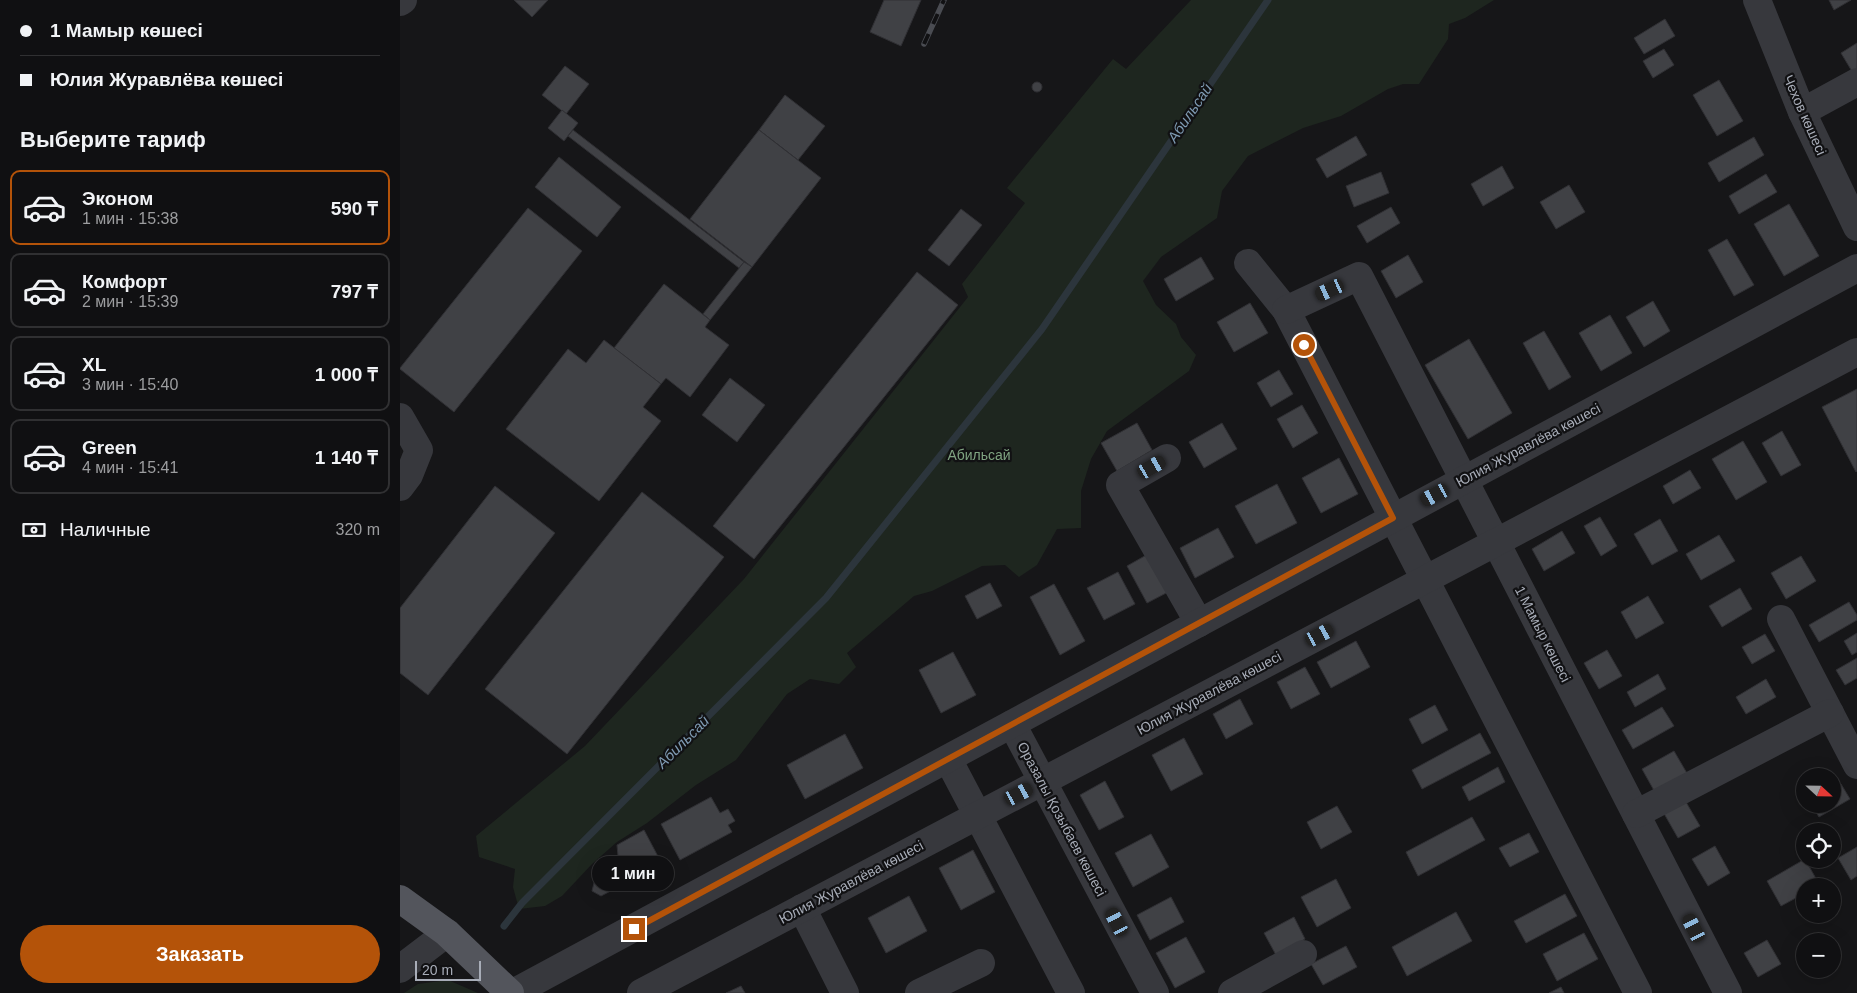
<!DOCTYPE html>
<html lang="ru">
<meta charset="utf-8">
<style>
body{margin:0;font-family:Helvetica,sans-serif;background:#19191b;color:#f1f3f6;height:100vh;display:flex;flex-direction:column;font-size:19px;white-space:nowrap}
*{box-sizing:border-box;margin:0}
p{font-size:16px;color:#9c9d9f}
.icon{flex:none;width:28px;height:28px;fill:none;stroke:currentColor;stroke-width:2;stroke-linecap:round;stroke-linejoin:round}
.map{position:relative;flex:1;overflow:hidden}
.side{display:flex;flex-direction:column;background:#101012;width:400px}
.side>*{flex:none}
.top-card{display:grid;align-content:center;height:110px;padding:0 20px;background:#101012}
.needle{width:32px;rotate:112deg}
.controls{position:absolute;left:1396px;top:768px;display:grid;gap:10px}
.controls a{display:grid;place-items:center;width:45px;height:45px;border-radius:50%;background:#101012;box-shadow:0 5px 20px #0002,0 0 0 1px #303032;font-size:25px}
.scale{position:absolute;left:15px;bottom:12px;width:66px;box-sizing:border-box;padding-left:5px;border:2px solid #a8adb8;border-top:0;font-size:14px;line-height:18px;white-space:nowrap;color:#a8adb8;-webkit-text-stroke:4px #111113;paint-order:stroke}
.end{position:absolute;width:22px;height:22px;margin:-11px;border:6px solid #b45309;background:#fff;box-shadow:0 0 0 2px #fff}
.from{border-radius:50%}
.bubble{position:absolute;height:35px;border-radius:18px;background:#101012;box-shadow:0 5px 20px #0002,0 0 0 1px #303032;font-size:16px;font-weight:800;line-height:35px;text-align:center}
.car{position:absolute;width:15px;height:30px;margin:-15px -8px;border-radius:6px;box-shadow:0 0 4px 1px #0007;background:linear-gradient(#222 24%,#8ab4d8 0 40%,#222 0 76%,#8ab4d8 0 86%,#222 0)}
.top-card b{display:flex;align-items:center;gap:18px;height:48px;font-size:19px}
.top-card b+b{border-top:1px solid #303032}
.top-card i{width:12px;height:12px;background:#f1f3f6}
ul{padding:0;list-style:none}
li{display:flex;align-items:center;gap:15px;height:75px;margin:0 10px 8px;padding:0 10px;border:2px solid #303032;border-radius:10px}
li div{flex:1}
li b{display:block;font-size:19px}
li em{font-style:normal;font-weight:800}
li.current{border-color:#b45309}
li>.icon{width:45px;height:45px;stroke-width:1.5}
h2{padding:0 20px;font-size:22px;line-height:60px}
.pay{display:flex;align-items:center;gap:12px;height:55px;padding:0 20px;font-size:19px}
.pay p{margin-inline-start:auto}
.cta{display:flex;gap:10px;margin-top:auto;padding:10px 20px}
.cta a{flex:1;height:58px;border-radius:30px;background:#b45309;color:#fff;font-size:20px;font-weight:800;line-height:58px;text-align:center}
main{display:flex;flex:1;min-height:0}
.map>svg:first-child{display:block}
.green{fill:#1e261f}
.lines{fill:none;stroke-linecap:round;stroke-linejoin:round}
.stream{stroke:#2c353c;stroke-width:7}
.building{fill:#404145;stroke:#303034}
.minor{stroke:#37383d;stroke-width:28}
.major{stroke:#53555c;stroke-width:28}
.rail-casing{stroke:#4a4c52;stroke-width:5.5}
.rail{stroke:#111113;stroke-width:4;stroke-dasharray:11;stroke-linecap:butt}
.route{stroke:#b45309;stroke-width:6}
.labels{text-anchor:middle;stroke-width:4.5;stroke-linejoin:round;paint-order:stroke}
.street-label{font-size:14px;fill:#a8adb8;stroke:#111113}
.park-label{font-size:14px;fill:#7fa381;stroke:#111113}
.water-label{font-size:15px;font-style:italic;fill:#7f9bb3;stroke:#111113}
</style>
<main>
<section class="side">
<div class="top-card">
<b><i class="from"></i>1 Мамыр көшесі</b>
<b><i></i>Юлия Журавлёва көшесі</b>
</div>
<h2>Выберите тариф</h2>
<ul>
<li class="current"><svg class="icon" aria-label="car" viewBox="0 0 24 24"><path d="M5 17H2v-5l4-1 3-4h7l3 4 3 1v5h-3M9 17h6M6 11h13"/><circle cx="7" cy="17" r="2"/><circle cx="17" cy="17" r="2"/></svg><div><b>Эконом</b><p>1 мин · 15:38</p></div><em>590 ₸</em></li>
<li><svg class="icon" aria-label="car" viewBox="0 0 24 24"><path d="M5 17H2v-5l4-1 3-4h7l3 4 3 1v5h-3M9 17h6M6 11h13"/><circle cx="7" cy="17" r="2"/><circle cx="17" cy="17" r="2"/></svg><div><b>Комфорт</b><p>2 мин · 15:39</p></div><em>797 ₸</em></li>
<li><svg class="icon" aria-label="car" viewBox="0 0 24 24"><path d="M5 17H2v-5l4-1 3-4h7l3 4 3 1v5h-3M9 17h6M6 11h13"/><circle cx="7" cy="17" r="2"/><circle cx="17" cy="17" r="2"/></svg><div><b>XL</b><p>3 мин · 15:40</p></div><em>1 000 ₸</em></li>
<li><svg class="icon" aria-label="car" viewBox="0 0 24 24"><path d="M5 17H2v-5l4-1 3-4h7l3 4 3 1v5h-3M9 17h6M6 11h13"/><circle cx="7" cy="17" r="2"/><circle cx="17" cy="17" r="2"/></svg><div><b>Green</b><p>4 мин · 15:41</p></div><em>1 140 ₸</em></li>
</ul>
<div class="pay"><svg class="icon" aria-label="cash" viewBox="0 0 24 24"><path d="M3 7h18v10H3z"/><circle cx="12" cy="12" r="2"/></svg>Наличные<p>320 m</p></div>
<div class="cta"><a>Заказать</a></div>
</section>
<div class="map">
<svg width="1457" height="993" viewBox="0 0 1457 993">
<rect width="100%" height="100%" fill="#161618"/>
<!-- green -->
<g class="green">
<path d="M791 0H1094L1065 18 1049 24 1048 39 1019 84H1003L988 89 941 116 903 128 848 156 822 191 817 218 761 257 743 281 756 305 776 324 781 337 796 355 789 371 707 431 691 459 681 491V528L657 529 637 565 619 577 605 565 582 566 532 591 514 596 447 653 456 667 439 684 410 679 387 694 336 760 296 785 247 823 217 842 192 864 162 896 145 906 119 909 113 887 115 869 79 857 76 836 185 746 344 579 568 297 562 284 625 203 607 188 713 59 726 69Z"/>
<path d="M48 980 78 993H4L18 984Z"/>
</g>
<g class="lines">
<!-- stream -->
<path class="stream" d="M104 926 122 903 426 598 642 329 868 0"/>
</g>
<!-- building -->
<g class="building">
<path d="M114 0H148L132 17Z"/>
<path d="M484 0H521L501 46 470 32Z"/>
<path d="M1429 0H1451L1434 10Z"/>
<path d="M1265 19 1275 36 1244 54 1234 38Z"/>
<path d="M1457 43V70L1453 73 1441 53Z"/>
<path d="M1264 49 1274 65 1253 78 1243 61Z"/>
<path d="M165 66 189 84 166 114 142 95Z"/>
<path d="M1319 80 1343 121 1317 136 1293 95Z"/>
<circle cx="637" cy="87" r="5"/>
<path d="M385 95 425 126 398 160 359 130Z"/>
<path d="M162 110 178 123 164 141 148 128Z"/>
<path d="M173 130 344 262 339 268 168 136Z"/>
<path d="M359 130 421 178 352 267 290 219Z"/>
<path d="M956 136 967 155 927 178 916 159Z"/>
<path d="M1354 137 1364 155 1319 182 1308 163Z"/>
<path d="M159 157 221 207 197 237 135 187Z"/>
<path d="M1102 166 1114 188 1083 206 1071 184Z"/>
<path d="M981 172 989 193 954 207 946 186Z"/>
<path d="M1366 174 1377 192 1339 214 1329 196Z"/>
<path d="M1169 185 1185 212 1156 229 1140 202Z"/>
<path d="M1389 204 1419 256 1384 276 1354 224Z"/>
<path d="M991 207 1000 223 967 243 957 226Z"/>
<path d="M128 208 182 251 54 412 0 369V368Z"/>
<path d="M561 209 582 225 549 266 528 250Z"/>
<path d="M1327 239 1354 285 1334 296 1308 250Z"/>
<path d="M1008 255 1023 282 996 298 981 271Z"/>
<path d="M801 257 814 279 776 301 764 279Z"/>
<path d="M344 262 352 267 310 320 303 314Z"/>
<path d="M517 272 558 305 354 559 313 526Z"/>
<path d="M264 284 310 320 305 327 329 345 290 397 266 378 261 384 214 348Z"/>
<path d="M1253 301 1270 331 1244 347 1226 317Z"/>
<path d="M850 303 868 333 834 352 817 322Z"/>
<path d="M1210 315 1232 353 1201 371 1179 333Z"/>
<path d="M1144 331 1171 377 1149 390 1123 343Z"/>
<path d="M1069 339 1112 413 1068 439 1025 365Z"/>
<path d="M204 340 261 384 243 407 261 421 199 501 106 429 168 349 186 363Z"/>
<path d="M879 370 893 394 871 407 857 383Z"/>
<path d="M330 378 365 405 337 442 302 415Z"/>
<path d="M1457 389V471L1456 472 1422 407Z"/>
<path d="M902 405 918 433 893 448 877 419Z"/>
<path d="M737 423 752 450 717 471 701 443Z"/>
<path d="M822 423 837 449 804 468 789 442Z"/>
<path d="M1382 431 1401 465 1381 476 1362 443Z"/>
<path d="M1343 441 1367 482 1336 500 1312 459Z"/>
<path d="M939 458 958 494 921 513 902 478Z"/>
<path d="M1290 470 1301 488 1273 504 1263 486Z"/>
<path d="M877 484 897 523 856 544 835 506Z"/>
<path d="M95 486 155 533 28 695 0 673V608Z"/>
<path d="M242 492 324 557 167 754 85 689Z"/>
<path d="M1200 517 1217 546 1201 556 1184 526Z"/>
<path d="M1260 519 1278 551 1252 565 1234 534Z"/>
<path d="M818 528 834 557 795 578 780 548Z"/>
<path d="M1162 531 1175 553 1144 571 1132 549Z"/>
<path d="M1319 535 1335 561 1301 580 1286 554Z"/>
<path d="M750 553 770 591 747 603 727 566Z"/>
<path d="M1401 556 1416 581 1386 599 1371 573Z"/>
<path d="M718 572 735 604 704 620 687 588Z"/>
<path d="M590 583 602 606 577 619 565 596Z"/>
<path d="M654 584 685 641 660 655 630 597Z"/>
<path d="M1340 588 1352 609 1322 627 1309 606Z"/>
<path d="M1248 596 1264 623 1236 639 1221 612Z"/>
<path d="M1449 602 1457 615V620L1419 642 1409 625Z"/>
<path d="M1457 633V652L1452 655 1444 641Z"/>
<path d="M1365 634 1375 651 1352 664 1342 647Z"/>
<path d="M956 641 970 667 931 688 917 662Z"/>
<path d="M1207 650 1222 676 1199 689 1184 663Z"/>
<path d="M553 652 576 695 541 713 519 670Z"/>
<path d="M1457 658V678L1445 685 1436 670Z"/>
<path d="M905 667 920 694 891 709 877 682Z"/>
<path d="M1258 674 1266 689 1235 707 1227 692Z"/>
<path d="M1366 679 1376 697 1346 714 1336 697Z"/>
<path d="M840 699 853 724 826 739 813 714Z"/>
<path d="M1035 705 1048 730 1022 744 1009 719Z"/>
<path d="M1262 707 1274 726 1233 749 1222 730Z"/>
<path d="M1080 733 1091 753 1022 789 1012 770Z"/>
<path d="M445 734 463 768 405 799 387 765Z"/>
<path d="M784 738 803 774 771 791 752 755Z"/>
<path d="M1274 751 1288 775 1256 794 1242 769Z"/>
<path d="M1098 767 1105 782 1069 801 1062 787Z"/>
<path d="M705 781 724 817 699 830 680 795Z"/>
<path d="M1441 784 1450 799 1419 817 1411 804H1432V790Z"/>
<path d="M311 797 320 813 328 809 335 821 328 825 332 832 280 860 261 824Z"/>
<path d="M1283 797 1300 826 1278 838 1262 810Z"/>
<path d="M937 806 952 832 921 849 907 822Z"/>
<path d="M1072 817 1085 840 1018 876 1006 852Z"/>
<path d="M244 830 262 864 201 896 192 891 198 867 218 856 217 845Z"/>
<path d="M1129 833 1139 852 1110 867 1099 848Z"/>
<path d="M751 834 769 867 733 887 715 853Z"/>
<path d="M1315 846 1330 873 1308 886 1292 859Z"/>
<path d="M1457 847V876L1451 880 1438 858Z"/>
<path d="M573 850 595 892 561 910 539 868Z"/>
<path d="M1405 859 1419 884 1416 886H1405V893L1381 906 1367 881Z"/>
<path d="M936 879 951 908 917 927 901 897Z"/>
<path d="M1165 894 1177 916 1126 943 1114 921Z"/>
<path d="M509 896 527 931 486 953 468 918Z"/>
<path d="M771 897 784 922 750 940 737 915Z"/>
<path d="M1056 912 1072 941 1007 976 992 947Z"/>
<path d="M894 917 905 939 876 955 864 933Z"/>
<path d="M1184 933 1198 959 1157 981 1143 954Z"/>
<path d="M786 937 805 972 775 988 756 953Z"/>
<path d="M1367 940 1381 964 1358 977 1344 953Z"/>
<path d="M946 946 957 967 923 985 911 964Z"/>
<path d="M341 986 345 993H326Z"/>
<path d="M1161 987 1164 993H1149Z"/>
</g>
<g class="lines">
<!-- minor -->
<g class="minor">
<path d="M1357 0 1402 112 1457 227"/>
<path d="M0 2 3 0"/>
<path d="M1402 112 1457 82"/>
<path d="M848 263 886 310 1238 993"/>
<path d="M886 310 959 276 1328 993"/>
<path d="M0 417 19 450 9 475 0 487"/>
<path d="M767 458 720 485 799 623"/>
<path d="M1381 619 1457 765"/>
<path d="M612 724 755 993"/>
<path d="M548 759 671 993"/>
<path d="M1236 814 1430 713"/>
<path d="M402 908 445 993"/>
<path d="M0 969 47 933"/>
<path d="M113 993 1457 268"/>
<path d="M241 993 1457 352"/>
<path d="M519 993 581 963"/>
<path d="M832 993 903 954"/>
</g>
<!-- major -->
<path class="major" d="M0 899 47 933 110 993"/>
<defs>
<path id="rail" d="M524 44 544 0"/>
</defs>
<!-- rail casing -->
<use href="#rail" class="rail-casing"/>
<!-- rail -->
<use href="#rail" class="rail"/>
</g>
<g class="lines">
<!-- route -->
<path class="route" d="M234 929 993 518 904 345"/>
</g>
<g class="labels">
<!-- street labels -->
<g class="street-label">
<text transform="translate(1405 115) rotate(66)" y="5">Чехов көшесі</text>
<text transform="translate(1128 445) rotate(-28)" y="5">Юлия Журавлёва көшесі</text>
<text transform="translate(1143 634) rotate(63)" y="5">1 Мамыр көшесі</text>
<text transform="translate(809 693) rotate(-28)" y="5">Юлия Журавлёва көшесі</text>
<text transform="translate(662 819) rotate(62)" y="5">Оразалы Қозыбаев көшесі</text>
<text transform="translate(451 882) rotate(-28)" y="5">Юлия Журавлёва көшесі</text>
</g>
<!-- park labels -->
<g class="park-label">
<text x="579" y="460">Абильсай</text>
</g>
<!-- water labels -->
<g class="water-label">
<text transform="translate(790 113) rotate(-56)" y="5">Абильсай</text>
<text transform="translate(283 742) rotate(-45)" y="5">Абильсай</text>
</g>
</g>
</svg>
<div class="controls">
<a><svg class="needle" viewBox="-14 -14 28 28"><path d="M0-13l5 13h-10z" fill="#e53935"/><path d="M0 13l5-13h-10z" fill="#9c9d9f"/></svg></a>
<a><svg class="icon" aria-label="locate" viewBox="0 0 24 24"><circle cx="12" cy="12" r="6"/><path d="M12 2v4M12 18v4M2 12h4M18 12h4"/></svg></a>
<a>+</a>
<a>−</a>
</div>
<div class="scale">20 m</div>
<i class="end from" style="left:904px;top:345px"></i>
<i class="end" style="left:234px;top:929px"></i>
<div class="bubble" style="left:192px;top:856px;width:82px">1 мин</div>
<i class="car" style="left:930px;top:290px;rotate:245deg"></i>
<i class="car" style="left:752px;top:467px;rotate:60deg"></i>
<i class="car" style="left:1035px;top:495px;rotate:242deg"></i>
<i class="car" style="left:920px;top:635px;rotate:62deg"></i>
<i class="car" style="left:619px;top:794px;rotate:62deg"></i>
<i class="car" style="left:717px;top:922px;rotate:332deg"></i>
<i class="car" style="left:1294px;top:928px;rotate:333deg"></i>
</div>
</main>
